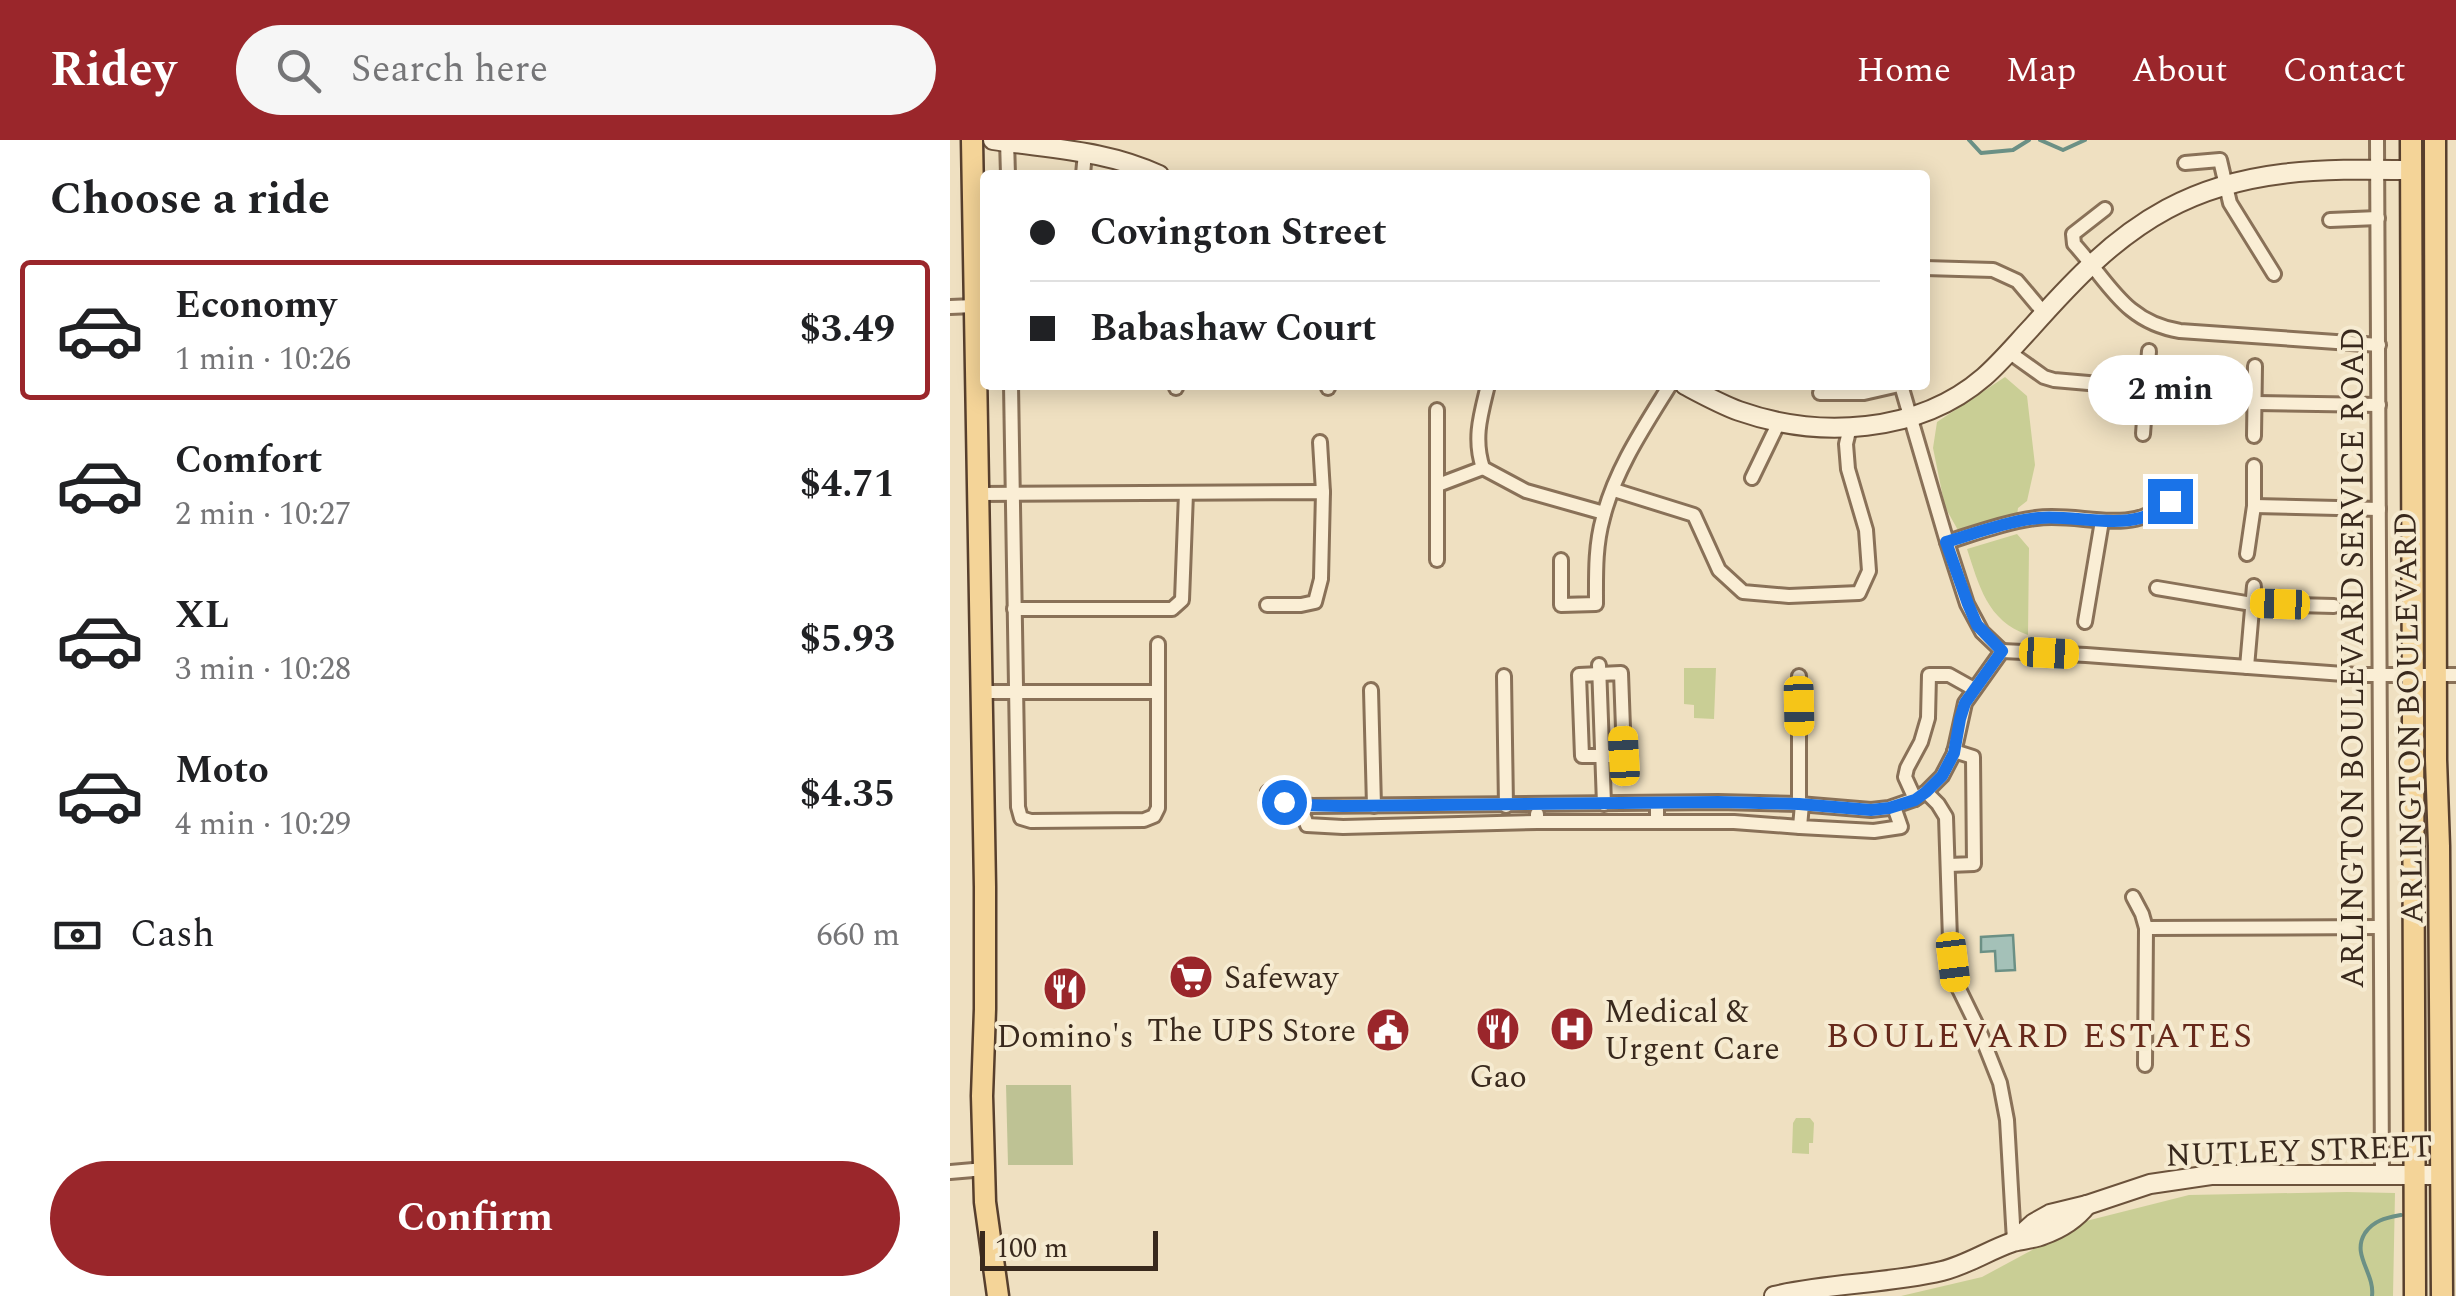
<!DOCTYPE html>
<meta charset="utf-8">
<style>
body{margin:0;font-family:Spectral,serif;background:#f6f6f6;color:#202124;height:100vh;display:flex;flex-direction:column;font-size:38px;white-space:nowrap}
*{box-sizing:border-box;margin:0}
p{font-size:32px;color:#757577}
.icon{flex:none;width:55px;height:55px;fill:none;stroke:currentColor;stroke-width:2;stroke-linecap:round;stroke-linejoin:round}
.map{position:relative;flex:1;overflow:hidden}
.sheet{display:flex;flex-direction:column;background:#fff;width:950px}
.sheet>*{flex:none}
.banner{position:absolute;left:30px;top:30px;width:950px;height:220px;border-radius:10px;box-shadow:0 5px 25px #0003;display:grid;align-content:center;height:220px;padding:0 50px;background:#fff}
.scale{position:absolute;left:30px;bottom:25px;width:178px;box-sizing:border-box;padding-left:10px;border:5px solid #39291d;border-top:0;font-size:28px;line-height:35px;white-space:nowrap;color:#39291d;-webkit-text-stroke:8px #f6ebd1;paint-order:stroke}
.end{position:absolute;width:45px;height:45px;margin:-22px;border:12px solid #1a73e8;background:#fff;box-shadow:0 0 0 5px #fff}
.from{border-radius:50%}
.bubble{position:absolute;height:70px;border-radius:35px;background:#fff;box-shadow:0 5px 25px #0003;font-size:32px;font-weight:700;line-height:70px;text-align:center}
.car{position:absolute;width:30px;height:60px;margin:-30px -15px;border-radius:12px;box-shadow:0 0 8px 2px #0007;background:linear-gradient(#f5c518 24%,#345 0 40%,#f5c518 0 76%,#345 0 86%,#f5c518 0)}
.banner b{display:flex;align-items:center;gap:35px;height:95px;font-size:38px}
.banner b+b{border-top:2px solid #e0e0e0}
.banner i{width:25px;height:25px;background:#202124}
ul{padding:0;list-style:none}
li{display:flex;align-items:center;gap:30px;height:140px;margin:0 20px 15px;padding:0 30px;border:5px solid transparent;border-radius:10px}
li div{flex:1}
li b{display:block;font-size:38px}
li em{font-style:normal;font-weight:700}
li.current{border-color:#9a262b}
li>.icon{width:90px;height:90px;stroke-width:1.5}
h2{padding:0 50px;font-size:45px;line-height:120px}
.pay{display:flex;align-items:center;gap:25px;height:110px;padding:0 50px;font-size:38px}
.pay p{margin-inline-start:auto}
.button{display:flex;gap:20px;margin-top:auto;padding:20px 50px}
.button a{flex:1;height:115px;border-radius:60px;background:#9a262b;color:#fff;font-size:40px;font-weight:700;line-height:115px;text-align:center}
header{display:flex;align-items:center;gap:60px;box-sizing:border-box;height:140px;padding:0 50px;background:#9a262b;color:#fff}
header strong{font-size:48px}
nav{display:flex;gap:55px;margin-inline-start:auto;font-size:35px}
.search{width:700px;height:90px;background:#f6f6f6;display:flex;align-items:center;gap:25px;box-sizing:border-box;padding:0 35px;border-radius:55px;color:#757577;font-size:38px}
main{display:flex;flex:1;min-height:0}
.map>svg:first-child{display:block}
.green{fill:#c9ce95}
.cemetery{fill:#bec294}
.water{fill:#a4c1b8;stroke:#6b9085;stroke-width:2.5}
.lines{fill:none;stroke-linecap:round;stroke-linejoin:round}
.stream{stroke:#6b9085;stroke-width:4}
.street-casing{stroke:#897158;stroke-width:18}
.secondary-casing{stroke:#6b523b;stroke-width:22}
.primary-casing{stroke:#573f2d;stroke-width:25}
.street{stroke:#faeed5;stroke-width:12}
.secondary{stroke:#faeed5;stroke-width:18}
.primary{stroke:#f4d498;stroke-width:20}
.route{stroke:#1a73e8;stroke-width:12}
.labels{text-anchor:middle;stroke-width:8;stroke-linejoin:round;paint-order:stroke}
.street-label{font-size:32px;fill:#39291d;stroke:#f6ebd1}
.poi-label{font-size:32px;fill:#39291d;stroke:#f6ebd1;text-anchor:start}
.neighbourhood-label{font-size:35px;letter-spacing:2.5px;fill:#66291b;stroke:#f6ebd1}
</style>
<header>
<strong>Ridey</strong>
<div class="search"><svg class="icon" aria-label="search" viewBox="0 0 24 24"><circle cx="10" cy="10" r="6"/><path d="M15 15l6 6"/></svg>Search here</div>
<nav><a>Home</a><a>Map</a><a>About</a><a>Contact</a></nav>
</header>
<main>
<section class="sheet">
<h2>Choose a ride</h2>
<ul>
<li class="current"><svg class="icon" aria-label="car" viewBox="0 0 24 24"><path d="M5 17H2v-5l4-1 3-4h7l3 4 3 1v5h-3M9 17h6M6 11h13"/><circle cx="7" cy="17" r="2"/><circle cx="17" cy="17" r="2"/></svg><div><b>Economy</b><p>1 min · 10:26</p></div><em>$3.49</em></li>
<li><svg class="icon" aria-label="car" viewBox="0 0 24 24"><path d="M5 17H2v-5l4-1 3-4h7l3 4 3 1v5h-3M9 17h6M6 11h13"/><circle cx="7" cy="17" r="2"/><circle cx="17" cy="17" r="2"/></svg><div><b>Comfort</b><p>2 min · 10:27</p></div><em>$4.71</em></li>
<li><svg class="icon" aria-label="car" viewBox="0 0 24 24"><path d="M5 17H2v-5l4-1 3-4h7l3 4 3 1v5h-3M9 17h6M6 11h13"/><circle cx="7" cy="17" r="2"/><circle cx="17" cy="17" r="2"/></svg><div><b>XL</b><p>3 min · 10:28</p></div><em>$5.93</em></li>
<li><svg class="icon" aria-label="car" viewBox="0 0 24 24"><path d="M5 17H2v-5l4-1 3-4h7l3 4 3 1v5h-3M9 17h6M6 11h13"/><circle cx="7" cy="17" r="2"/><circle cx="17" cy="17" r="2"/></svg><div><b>Moto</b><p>4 min · 10:29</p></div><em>$4.35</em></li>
</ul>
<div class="pay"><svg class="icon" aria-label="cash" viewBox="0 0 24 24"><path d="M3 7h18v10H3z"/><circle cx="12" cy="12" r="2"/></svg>Cash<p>660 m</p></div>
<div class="button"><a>Confirm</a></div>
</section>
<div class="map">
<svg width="1506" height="1156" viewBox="0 0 1506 1156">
<rect width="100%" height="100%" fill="#efe0c1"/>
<!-- green -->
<g class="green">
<path d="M1055 237 1077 256 1085 325 1077 361 1068 368 1067 376 1009 392 995 367 983 308 987 282Z"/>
<path d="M1067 394 1079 408 1078 495C1037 481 1029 445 1017 409Z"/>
<path d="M734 528H766L764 579 744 578V565L734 564Z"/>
<path d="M846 978H860L864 983 863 1003H859V1014L842 1013 843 983Z"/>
<path d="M1397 1052 1445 1053 1443 1156H951L1032 1137 1136 1081 1239 1055Z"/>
</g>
<!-- cemetery -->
<path class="cemetery" d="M56 945H121L123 1025H58Z"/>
<!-- water -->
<path class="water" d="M1063 795 1065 830 1046 831 1045 811 1031 812V797Z"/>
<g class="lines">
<!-- stream -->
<g class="stream">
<path d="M1019 0 1031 13 1063 10 1079 0"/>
<path d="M1090 0 1113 10 1135 0"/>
<path d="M1422 1156C1425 1133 1401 1115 1415 1093 1424 1080 1436 1078 1451 1075"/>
</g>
<defs>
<g id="street">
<path d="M57 0 58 35"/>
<path d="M1427 0 1432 1035"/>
<path d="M1235 23 1270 20 1280 63 1324 134"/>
<path d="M133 35 135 12"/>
<path d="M1155 69 1123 94 1124 104C1159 142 1174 182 1230 191L1429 205"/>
<path d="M1380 80 1428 78"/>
<path d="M975 128 1043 130 1067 141 1094 173"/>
<path d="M0 167 24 166"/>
<path d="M1059 212 1094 237 1104 240 1196 248"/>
<path d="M61 245 68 667 71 678 81 681 194 680 204 676 208 668V504"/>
<path d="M226 245V248"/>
<path d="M538 245C531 274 523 298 533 328L576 351 654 373"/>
<path d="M951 245 997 402 1017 464 1032 492 1052 511"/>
<path d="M378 248V245"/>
<path d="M870 253H914L949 245"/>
<path d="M1306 263 1429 265"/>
<path d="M1193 294 1199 211"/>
<path d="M1304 296 1305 226"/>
<path d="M370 302 373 352"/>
<path d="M802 338 829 282"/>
<path d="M488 345 533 328"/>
<path d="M664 350 744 375 769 430 793 452 839 456 909 453 919 431 916 390 898 329 896 304 900 287"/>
<path d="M28 354 373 352 371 439 365 462 351 465H317"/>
<path d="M1304 366 1429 369"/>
<path d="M997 402C1026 393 1056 382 1086 378 1136 371 1196 403 1227 347"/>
<path d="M1297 414 1304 366V326"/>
<path d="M487 420V270"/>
<path d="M611 420V465L646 464C646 436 645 406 653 378 665 330 694 287 720 245"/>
<path d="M1207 448 1302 464 1384 466"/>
<path d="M64 469H222L232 460 236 353"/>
<path d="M1135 482 1152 381"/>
<path d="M1052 511 1136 515 1407 535H1506"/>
<path d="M649 525 654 664"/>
<path d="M1297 527 1304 446"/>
<path d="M671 533 674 616H632L629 535Z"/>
<path d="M554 536 556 666"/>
<path d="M421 550 424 666"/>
<path d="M31 552H208"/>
<path d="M318 652 334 662 362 666 768 662 849 664 921 670 939 668 965 659 976 652 992 636 1004 613 1015 563 1052 511"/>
<path d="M976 652 988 664 996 677 1000 800 1006 843 1029 890 1050 943 1057 980 1064 1101"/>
<path d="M965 659 955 637 957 628 971 602 978 578 979 535H999L1024 549"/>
<path d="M707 663V682H784L850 687"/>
<path d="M849 664V536"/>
<path d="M852 664 850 687 924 691 951 687 944 667"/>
<path d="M350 665 357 685 393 687 587 682"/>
<path d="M587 674V682H707"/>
<path d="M999 725 1024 724 1023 617 1004 611"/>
<path d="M1183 757 1192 774 1196 788 1195 925"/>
<path d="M1196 788 1430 787"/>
<path d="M0 1032 35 1029"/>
</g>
<g id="secondary">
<path d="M43 0C100 9 156 10 209 35"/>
<path d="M735 245C752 254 770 264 789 271 868 299 968 294 1034 237 1051 222 1066 204 1081 188 1122 142 1163 98 1217 69 1295 27 1376 29 1461 30"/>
<path d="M1064 1101 1084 1083 1100 1074 1137 1065 1200 1044 1261 1035H1491"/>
<path d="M824 1156C879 1143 937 1144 992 1131 1017 1125 1039 1110 1063 1102 1073 1099 1084 1099 1093 1095 1110 1089 1126 1079 1137 1065"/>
</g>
<g id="primary">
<path d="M22 0 35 747V869L32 956 35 1062 48 1156"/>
<path d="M1461 0 1465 1156"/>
<path d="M1485 0 1486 620 1489 706 1492 1156"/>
</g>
</defs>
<!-- street casing -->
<use href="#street" class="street-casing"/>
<!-- secondary casing -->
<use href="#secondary" class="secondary-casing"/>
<!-- primary casing -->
<use href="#primary" class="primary-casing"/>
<!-- street -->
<use href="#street" class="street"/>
<!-- secondary -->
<use href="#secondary" class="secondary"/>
<!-- primary -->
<use href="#primary" class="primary"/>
</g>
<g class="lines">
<!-- route -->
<path class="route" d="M334 662 350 665 393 666 768 662 849 664 921 670 939 668 965 660 976 652 992 636 1004 613 1010 579 1015 563 1052 511 1027 485 1018 464 996 402C1026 393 1058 381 1089 378 1131 374 1185 396 1220 361"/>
</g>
<!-- icons -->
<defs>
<symbol id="supermarket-disc" viewBox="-11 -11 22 22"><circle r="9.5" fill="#9a262b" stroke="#f6ebd1"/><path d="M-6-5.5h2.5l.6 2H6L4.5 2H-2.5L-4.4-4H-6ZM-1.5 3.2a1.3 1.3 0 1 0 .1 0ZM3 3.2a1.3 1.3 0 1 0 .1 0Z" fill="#fff"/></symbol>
<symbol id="restaurant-disc" viewBox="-11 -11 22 22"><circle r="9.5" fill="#9a262b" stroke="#f6ebd1"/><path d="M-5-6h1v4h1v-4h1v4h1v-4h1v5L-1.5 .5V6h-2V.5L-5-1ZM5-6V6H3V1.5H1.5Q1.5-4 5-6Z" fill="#fff"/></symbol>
<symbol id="hospital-disc" viewBox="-11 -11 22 22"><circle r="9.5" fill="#9a262b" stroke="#f6ebd1"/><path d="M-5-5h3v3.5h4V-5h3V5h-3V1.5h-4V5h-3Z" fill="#fff"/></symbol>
<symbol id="civic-disc" viewBox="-11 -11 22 22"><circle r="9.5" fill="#9a262b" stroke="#f6ebd1"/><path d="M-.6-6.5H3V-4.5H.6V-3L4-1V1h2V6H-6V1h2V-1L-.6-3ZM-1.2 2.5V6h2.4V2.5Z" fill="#fff"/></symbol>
</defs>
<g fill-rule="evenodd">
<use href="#supermarket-disc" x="216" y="812" width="50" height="50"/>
<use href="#restaurant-disc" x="90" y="824" width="50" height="50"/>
<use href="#restaurant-disc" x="523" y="864" width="50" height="50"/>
<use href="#hospital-disc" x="597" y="864" width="50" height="50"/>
<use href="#civic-disc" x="413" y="865" width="50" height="50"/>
</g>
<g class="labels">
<!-- street labels -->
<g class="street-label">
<text transform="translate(1402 518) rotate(-90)" y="11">ARLINGTON BOULEVARD SERVICE ROAD</text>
<text transform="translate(1458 578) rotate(-91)" y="11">ARLINGTON BOULEVARD</text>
<text transform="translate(1349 1010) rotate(-2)" y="11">NUTLEY STREET</text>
</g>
<!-- poi labels -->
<g class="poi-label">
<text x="274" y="848">Safeway</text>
<text x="654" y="882">Medical &amp;<tspan x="654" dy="37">Urgent Care</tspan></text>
<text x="406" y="901" text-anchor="end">The UPS Store</text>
<text x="115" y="907" text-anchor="middle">Domino's</text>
<text x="548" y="947" text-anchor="middle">Gao</text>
</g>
<!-- neighbourhood labels -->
<g class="neighbourhood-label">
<text x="1090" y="907">BOULEVARD ESTATES</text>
</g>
</g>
</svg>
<div class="scale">100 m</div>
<i class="end from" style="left:334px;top:662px"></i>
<i class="end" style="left:1220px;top:361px"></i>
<div class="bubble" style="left:1138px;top:215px;width:165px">2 min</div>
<i class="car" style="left:1330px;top:464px;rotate:272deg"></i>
<i class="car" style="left:1099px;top:513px;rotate:93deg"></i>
<i class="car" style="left:849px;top:566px;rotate:179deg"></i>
<i class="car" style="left:674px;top:616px;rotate:357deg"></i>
<i class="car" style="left:1003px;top:822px;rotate:173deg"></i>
<div class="banner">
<b><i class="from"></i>Covington Street</b>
<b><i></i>Babashaw Court</b>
</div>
</div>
</main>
